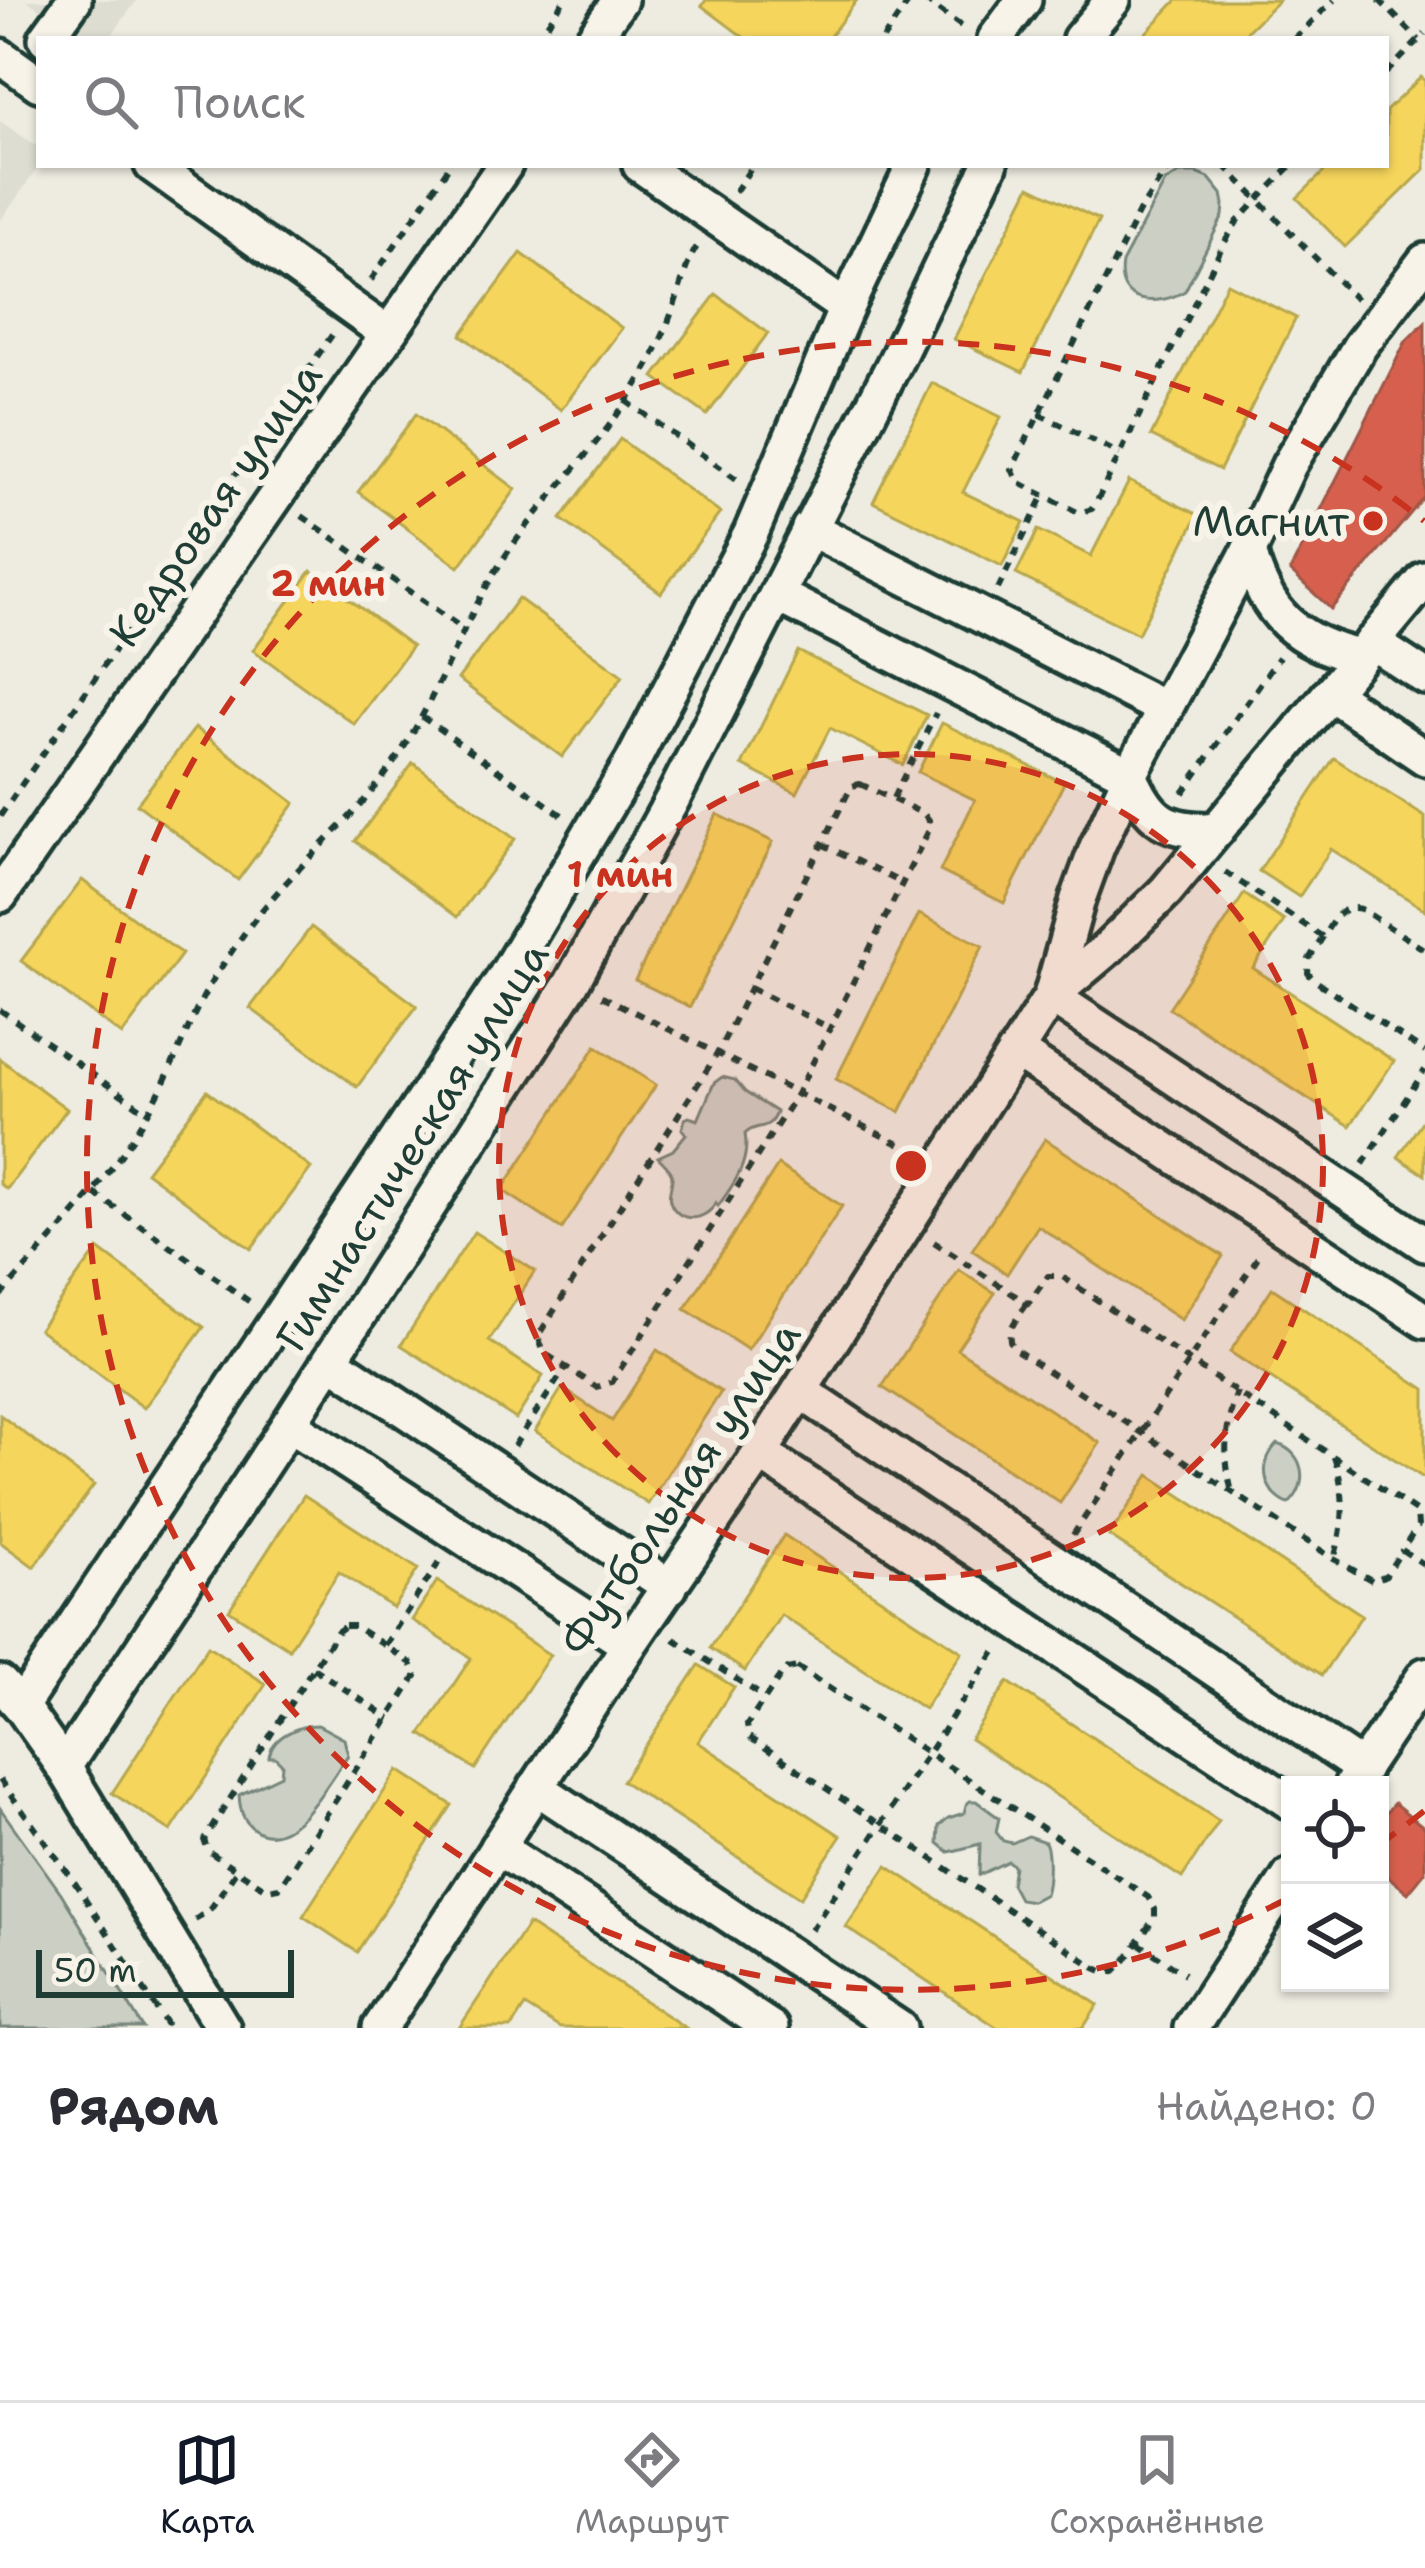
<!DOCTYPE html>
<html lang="ru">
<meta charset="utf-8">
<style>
body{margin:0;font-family:"Shantell Sans",sans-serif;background:#f2f2f3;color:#2b2b33}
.controls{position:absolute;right:36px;bottom:36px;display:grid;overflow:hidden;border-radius:0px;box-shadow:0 3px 9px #0004}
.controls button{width:108px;height:108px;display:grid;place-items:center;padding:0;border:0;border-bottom:3px solid #e1e1e2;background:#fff;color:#2b2b33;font:60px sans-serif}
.scale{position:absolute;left:36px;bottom:30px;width:258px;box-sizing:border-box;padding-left:12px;border:6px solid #1f3d34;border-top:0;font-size:33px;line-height:42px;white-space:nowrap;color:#1f3d34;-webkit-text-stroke:9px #f7f3e8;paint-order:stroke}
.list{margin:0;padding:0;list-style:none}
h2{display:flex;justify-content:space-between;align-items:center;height:156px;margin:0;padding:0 48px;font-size:51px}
h2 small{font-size:39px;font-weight:400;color:#7c7c81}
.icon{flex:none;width:66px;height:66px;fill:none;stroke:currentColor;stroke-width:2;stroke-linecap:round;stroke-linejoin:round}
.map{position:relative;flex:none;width:1425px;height:2028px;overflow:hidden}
.search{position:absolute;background:#fff;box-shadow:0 3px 9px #0004;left:36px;right:36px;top:36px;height:132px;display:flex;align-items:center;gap:30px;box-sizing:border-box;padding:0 42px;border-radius:0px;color:#7c7c81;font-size:45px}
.sheet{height:372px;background:#fff}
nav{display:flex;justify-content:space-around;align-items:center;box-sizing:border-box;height:168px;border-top:3px solid #e1e1e2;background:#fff;font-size:33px;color:#7c7c81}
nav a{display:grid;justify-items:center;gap:6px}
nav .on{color:#111827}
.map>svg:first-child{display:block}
.built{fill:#ddddd2}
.green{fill:#cccfc4;stroke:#76867c;stroke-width:3}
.homes{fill:#f6d55c;stroke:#b6a750;stroke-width:3}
.shops{fill:#d6604d;stroke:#9f5646;stroke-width:3}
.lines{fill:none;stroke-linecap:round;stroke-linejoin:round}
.minor-casing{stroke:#1f3d34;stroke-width:42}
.path{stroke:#1f3d34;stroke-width:6;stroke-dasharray:9 9;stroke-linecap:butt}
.minor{stroke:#f7f3e8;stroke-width:33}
.ring{fill:none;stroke:#c8321e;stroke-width:6;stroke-dasharray:21 15}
.poi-dot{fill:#c8321e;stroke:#f7f3e8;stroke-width:4.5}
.labels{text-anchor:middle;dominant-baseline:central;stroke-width:12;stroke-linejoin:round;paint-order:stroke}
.street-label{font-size:42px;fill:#1f3d34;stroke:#f7f3e8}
.poi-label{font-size:42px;fill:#1f3d34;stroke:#f7f3e8;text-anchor:end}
.centre{fill:#c8321e;stroke:#f7f3e8;stroke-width:6}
.ring-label{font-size:36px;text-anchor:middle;font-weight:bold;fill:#c8321e;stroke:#f7f3e8;stroke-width:12;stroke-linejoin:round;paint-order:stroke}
</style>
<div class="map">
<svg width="1425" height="2028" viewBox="0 0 1425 2028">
<rect width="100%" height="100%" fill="#eeece1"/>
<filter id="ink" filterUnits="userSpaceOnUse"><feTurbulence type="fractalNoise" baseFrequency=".00833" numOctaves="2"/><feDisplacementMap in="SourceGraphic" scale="24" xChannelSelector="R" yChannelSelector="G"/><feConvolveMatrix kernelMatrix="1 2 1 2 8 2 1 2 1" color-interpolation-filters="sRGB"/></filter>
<g filter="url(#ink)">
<g class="built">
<polygon points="27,0 137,0 109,39 81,39"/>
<polygon points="0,121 39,148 40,165 0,221"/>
</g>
<g class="green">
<path d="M1180 173H1197L1209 178 1222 194 1224 204 1223 216 1185 291C1157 307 1115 306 1122 263L1165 182Z"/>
<path d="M722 1077 735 1080 745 1092 776 1112C769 1133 756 1122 745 1134 750 1162 735 1183 718 1206L716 1203C706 1221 678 1225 670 1201 667 1190 675 1182 671 1172 669 1168 661 1160 658 1157L673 1150 686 1134 682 1129 685 1119 689 1117 698 1120 714 1083Z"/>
<path d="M1277 1444C1305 1452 1310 1486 1288 1504 1263 1492 1258 1464 1277 1444Z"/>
<path d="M318 1725 344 1739 348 1755C329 1780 291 1855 254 1829 242 1820 240 1809 239 1795L281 1775 282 1764 275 1757H269C272 1736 299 1725 318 1725Z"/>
<path d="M970 1801H976L999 1818 996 1832 1003 1841 1012 1843 1028 1836 1045 1842C1050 1852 1049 1882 1045 1894L1032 1901 1019 1899 1011 1884 1014 1866 1008 1861 979 1875 980 1844 949 1852 938 1843 939 1826 948 1818 964 1813 966 1805Z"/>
<polygon points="0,1808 61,1893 143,2028 0,2028"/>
</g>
<g class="homes">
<polygon points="706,0 857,0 828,39 746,39 702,6"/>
<polygon points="1177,0 1279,0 1239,39 1140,39"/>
<polygon points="1421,77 1425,81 1425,169 1345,247 1297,198 1331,165 1386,165 1386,111"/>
<polygon points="1030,186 1099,220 1023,372 954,339"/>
<polygon points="521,253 622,328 561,410 461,335"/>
<polygon points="1227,283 1296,318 1220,470 1151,436"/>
<polygon points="716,294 768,333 707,415 654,377"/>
<polygon points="932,383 1001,417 963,492 1024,522 1002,566 873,502"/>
<polygon points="416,414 516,489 459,567 358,492"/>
<polygon points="620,439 720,513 661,593 561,519"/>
<polygon points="1129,481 1198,515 1138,634 1016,574 1038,530 1091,556"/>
<polygon points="311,571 412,646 354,724 253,650"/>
<polygon points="518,598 623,676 562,757 458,679"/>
<polygon points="798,651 927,715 903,765 830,728 797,793 742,765"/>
<polygon points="942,723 1064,783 1004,903 940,871 975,800 918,772"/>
<polygon points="195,728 295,803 238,880 137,804"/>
<polygon points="1334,758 1425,817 1425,910 1331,849 1299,897 1259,871"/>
<polygon points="413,763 515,839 457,917 355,841"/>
<polygon points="717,814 773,842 690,1007 635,980"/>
<polygon points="82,880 182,954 122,1035 21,961"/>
<polygon points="1244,894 1284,921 1253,968 1394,1061 1350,1126 1169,1008"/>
<polygon points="919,914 983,946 900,1112 836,1079"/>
<polygon points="311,927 417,1006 357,1087 250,1008"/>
<polygon points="596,1046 656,1085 562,1229 502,1190"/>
<polygon points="0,1059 67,1109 7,1189 0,1184"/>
<polygon points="207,1091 311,1168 251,1249 146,1172"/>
<polygon points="1425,1117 1425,1175 1398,1157"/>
<polygon points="1045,1139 1223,1256 1181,1320 1038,1226 1007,1274 972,1250"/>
<polygon points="778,1165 842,1206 748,1350 685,1309"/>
<polygon points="474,1232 535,1271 489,1341 543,1376 516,1419 401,1345"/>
<polygon points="98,1249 204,1327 144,1408 39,1329"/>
<polygon points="959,1270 995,1293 957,1349 1100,1443 1060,1503 882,1387"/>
<polygon points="1272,1288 1425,1389 1425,1479 1230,1352"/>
<polygon points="657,1350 721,1392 648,1504 535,1431 562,1388 612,1421"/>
<polygon points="0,1415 94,1485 34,1567 0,1542"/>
<polygon points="1149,1475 1362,1615 1322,1675 1109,1536"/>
<polygon points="304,1495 418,1569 393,1608 339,1572 289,1649 229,1610"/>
<polygon points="784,1535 962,1652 924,1709 781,1615 745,1671 710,1648"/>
<polygon points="437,1581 550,1655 475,1769 421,1734 471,1658 412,1620"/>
<polygon points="208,1646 266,1684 171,1831 112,1793"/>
<polygon points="699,1665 734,1687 698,1742 841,1836 800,1898 622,1781"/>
<polygon points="1008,1682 1219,1821 1182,1878 970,1739"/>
<polygon points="398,1770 452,1805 357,1952 303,1916"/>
<polygon points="887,1866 1098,2005 1083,2028 998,2028 846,1927"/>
<polygon points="528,1924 599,1971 686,2028 560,2028 525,2006 511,2028 459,2028"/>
</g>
<g class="shops">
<polygon points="1425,322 1425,496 1331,609 1290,571 1406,341"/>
<polygon points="1394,1803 1425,1828 1425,1872 1408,1893 1380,1870 1380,1820"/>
</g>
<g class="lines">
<defs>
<g id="minor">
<polyline points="46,39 74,0"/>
<polyline points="593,39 620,0"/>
<polyline points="995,39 1024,0"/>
<polyline points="1080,39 1113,0"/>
<polyline points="0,56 39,84"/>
<polyline points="152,165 388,334"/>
<polyline points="640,165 846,308"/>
<polyline points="809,528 1165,709"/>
<path d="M1249 551C1265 614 1297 643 1360 657"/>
<path d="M777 595 1130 775C1150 822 1167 831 1217 830"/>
<polyline points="1372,642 1425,677"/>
<polyline points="1330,693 1425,758"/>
<polyline points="0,895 505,165"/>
<polyline points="1051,996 1078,899 1097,847 1130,775 1249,551 1289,465 1360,346 1425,261"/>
<polyline points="1051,996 1425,1244"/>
<polyline points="1016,1051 1425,1321"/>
<polyline points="330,1360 670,1587"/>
<polyline points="800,1391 1363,1769"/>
<polyline points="289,1424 629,1645"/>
<polyline points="760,1453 1290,1802"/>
<polyline points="0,1683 21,1706 64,1767 223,2028"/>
<polyline points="21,1706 503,980 633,761 751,533 846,308 914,165"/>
<polyline points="64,1767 289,1424 571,984 672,800 898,356 990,165"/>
<polyline points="1352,1784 1425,1675"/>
<polyline points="536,1787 899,2028"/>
<polyline points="497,1847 771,2028"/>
<polyline points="380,2028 629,1645 760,1453 1051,996 1108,948 1166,891 1425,579"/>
<polyline points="1191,2028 1290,1876"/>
</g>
</defs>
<use href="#minor" class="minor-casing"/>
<g class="path">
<polyline points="924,0 967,30"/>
<polyline points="1379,0 1419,40"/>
<polyline points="537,39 564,0"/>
<polyline points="883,39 910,0"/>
<polyline points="1294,39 1334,0"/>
<polyline points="1386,73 1425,34"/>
<polyline points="1170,165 1139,212 1012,469 1018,482 1079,513 1092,509 1097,501 1223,245 1237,222 1292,165"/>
<polyline points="1224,165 1356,299"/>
<polyline points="735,192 753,165"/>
<polyline points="371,280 450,165"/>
<polyline points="626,401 738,480"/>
<polyline points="1039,414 1120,454"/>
<polyline points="302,516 466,631"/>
<polyline points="998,589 1044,495"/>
<polyline points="422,717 562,815"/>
<polygon points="860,784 924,814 929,820 929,830 797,1094 612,1382 597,1387 544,1353 538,1336 717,1054 849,791 852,786"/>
<polyline points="1183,793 1279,657"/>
<polyline points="893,798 936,713"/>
<polyline points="0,816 332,335"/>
<polyline points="822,844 902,883"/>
<path d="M1225 872 1323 937C1333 921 1340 904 1361 909L1425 950"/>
<polyline points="1323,937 1309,959 1308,973 1314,980 1425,1052"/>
<polyline points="750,988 830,1028"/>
<polyline points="602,996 913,1151"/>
<polyline points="0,1010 148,1113"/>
<polyline points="1363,1164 1425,1070"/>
<polyline points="94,1193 253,1304"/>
<polyline points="934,1242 1028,1304 1048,1276 1061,1276 1417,1512 1418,1526 1402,1550 1425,1565"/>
<path d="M0 1296C55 1235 113 1177 153 1104 178 1059 192 1008 222 966 234 948 246 930 259 914 297 866 345 827 382 779 433 713 456 633 500 564 541 500 599 449 638 383 652 360 664 335 673 309 682 285 685 263 700 242"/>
<path d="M1027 1304C1018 1318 1003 1332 1013 1348L1334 1559 1373 1581 1386 1575 1402 1550"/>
<polyline points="514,1446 566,1367"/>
<path d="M1334 1457C1346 1493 1345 1522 1334 1559"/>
<path d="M1231 1488C1223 1454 1225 1426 1237 1392"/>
<polyline points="1073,1535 1262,1251"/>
<polygon points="345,1626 355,1626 411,1663 416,1676 279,1888 268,1890 208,1851 204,1840 313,1668 337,1632"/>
<polyline points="674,1639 764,1697"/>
<polyline points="385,1645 442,1558"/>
<polygon points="797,1667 1148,1897 1155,1909 1155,1917 1126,1960 1115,1971 1105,1972 1096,1968 749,1737 747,1725 781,1675 788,1669"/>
<polyline points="313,1668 390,1719"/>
<polyline points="0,1780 73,1880 169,2028"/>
<polyline points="195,1920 211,1908 236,1871"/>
<polyline points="811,1930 999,1646"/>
<polyline points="1138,1943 1185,1974"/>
</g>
<use href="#minor" class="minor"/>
</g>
</g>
<circle cx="911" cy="1166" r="412" fill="#c8321e" fill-opacity=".12"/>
<g class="ring">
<circle cx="911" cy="1166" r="412"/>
<path d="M1424 1811A824 824 0 0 1 1384 1841M1285 1900A824 824 0 1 1 1424 521"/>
</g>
<circle class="poi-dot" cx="1373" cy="521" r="12"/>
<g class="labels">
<g class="street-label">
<text transform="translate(215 504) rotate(-55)">Кедровая улица</text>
<text transform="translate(412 1146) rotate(-58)">Гимнастическая улица</text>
<text transform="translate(680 1488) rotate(-56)">Футбольная улица</text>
</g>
<g class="poi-label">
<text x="1349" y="521">Магнит</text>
</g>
</g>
<circle cx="911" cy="1166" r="18" class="centre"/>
<g class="ring-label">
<text x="328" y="596">2 мин</text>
<text x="620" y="887">1 мин</text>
</g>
</svg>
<div class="controls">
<button><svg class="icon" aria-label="locate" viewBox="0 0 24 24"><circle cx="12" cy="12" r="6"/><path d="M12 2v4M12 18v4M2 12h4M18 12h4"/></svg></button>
<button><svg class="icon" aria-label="layers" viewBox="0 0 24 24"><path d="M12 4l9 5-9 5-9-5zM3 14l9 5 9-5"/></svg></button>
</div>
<div class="scale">50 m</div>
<div class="search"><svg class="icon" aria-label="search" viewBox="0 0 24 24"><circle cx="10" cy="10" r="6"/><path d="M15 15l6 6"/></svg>Поиск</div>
</div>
<section class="sheet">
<h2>Рядом<small>Найдено: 0</small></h2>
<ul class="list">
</ul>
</section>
<nav>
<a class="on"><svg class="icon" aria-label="map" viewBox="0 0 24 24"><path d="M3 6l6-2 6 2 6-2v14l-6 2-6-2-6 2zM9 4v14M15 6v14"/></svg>Карта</a>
<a><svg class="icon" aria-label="directions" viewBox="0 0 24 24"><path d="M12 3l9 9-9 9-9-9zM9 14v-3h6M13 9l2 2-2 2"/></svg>Маршрут</a>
<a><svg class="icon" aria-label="saved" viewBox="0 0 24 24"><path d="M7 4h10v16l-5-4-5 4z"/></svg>Сохранённые</a>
</nav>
